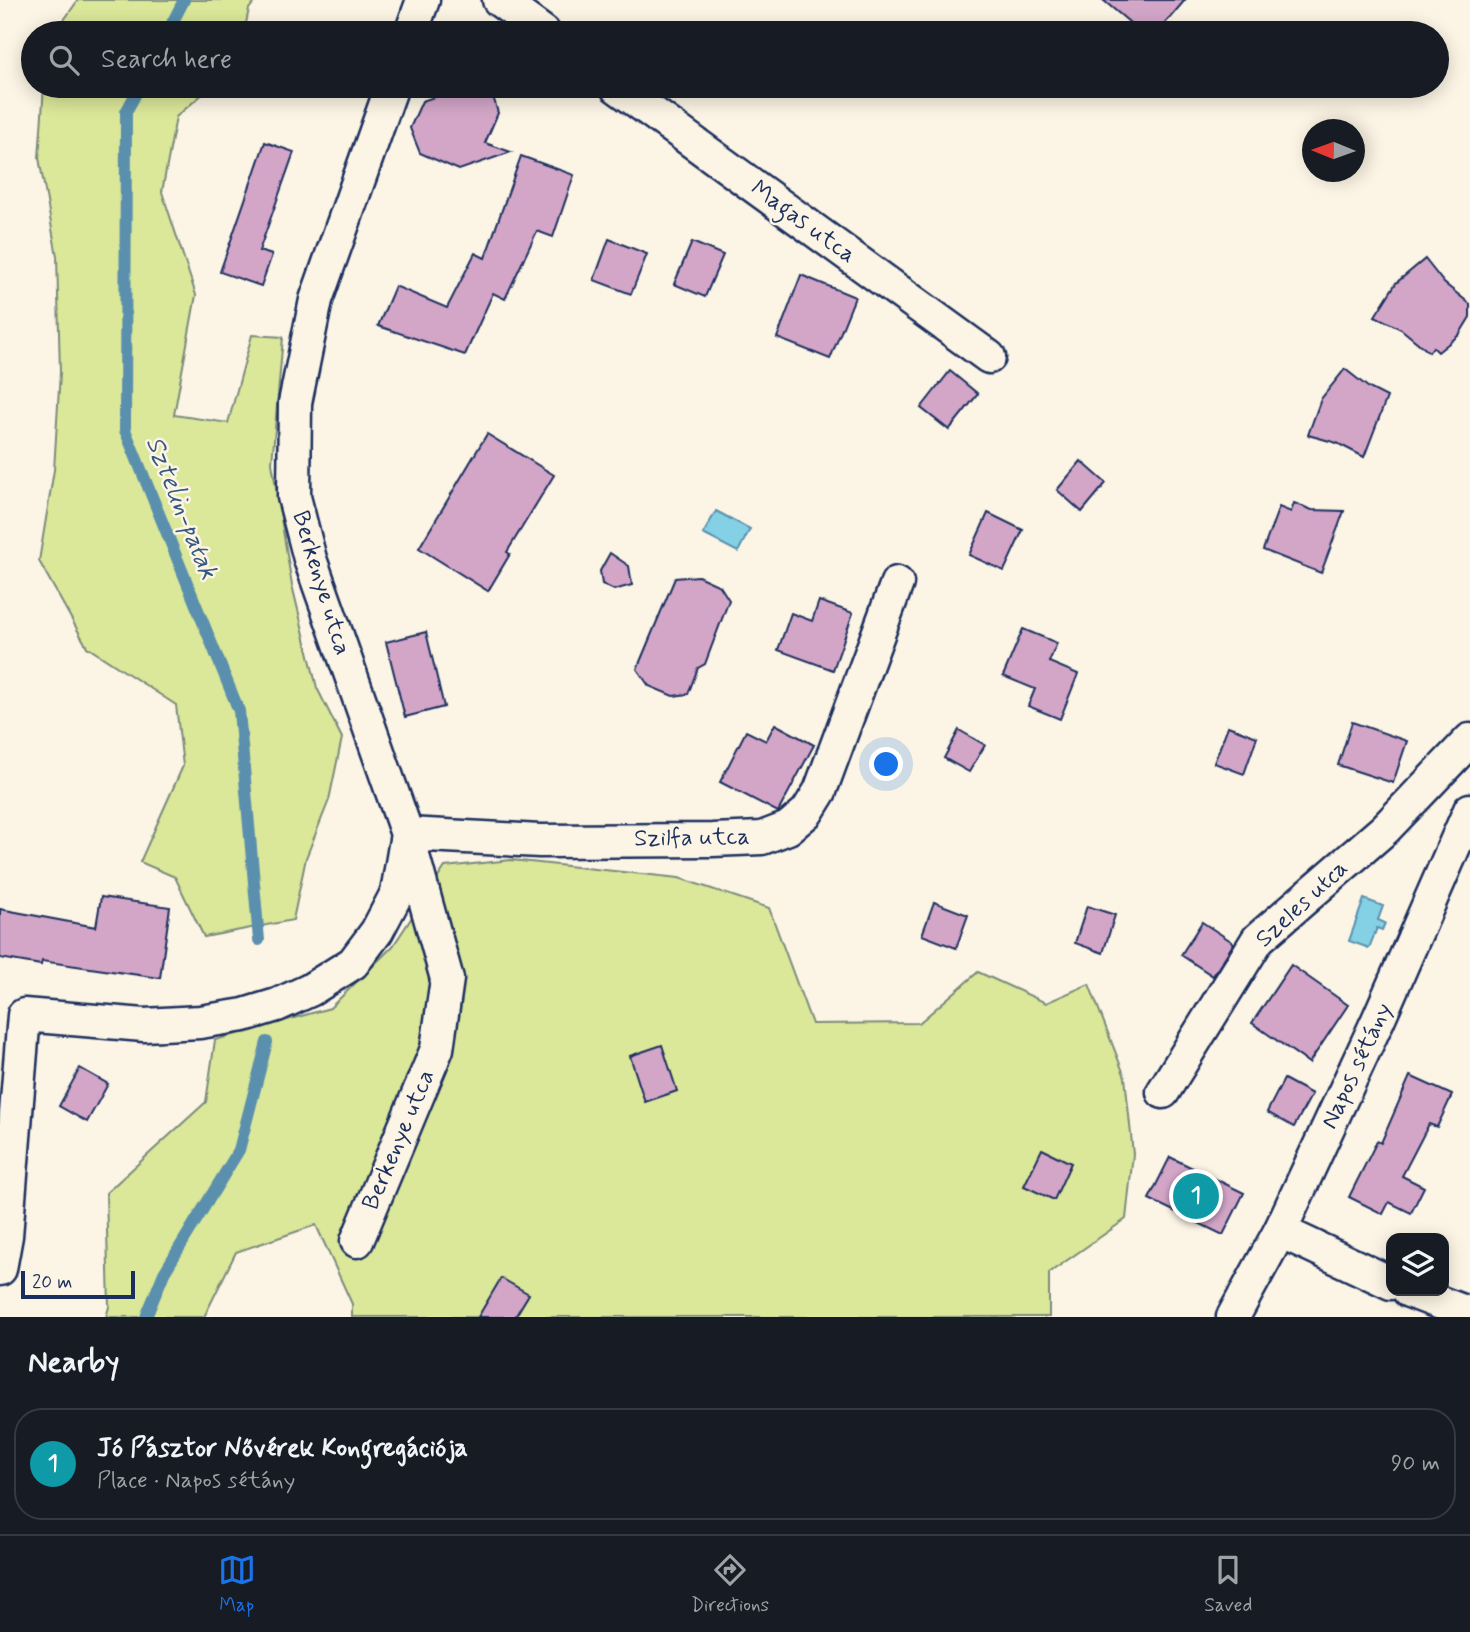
<!DOCTYPE html>
<meta charset="utf-8">
<style>
body{margin:0;font-family:Mynerve,sans-serif;background:#20242c;color:#f1f3f6}
.controls{position:absolute;right:21px;bottom:21px;display:grid;overflow:hidden;border-radius:14px;box-shadow:0 4px 18px #0003}
.controls button{width:63px;height:63px;display:grid;place-items:center;padding:0;border:0;border-bottom:2px solid #363941;background:#171b24;color:#f1f3f6;font:35px sans-serif}
.compass{position:absolute;left:1302px;top:119px;width:63px;height:63px;border-radius:50%;background:#171b24;box-shadow:0 4px 18px #0003;rotate:271deg}
.scale{position:absolute;left:21px;bottom:18px;width:114px;box-sizing:border-box;padding-left:7px;border:4px solid #1b2f5e;border-top:0;font-size:19px;line-height:24px;white-space:nowrap;color:#1b2f5e;-webkit-text-stroke:5px #fcf5e5;paint-order:stroke}
.you{position:absolute;left:887px;top:765px;width:24px;height:24px;margin:-18px;border:5px solid #fff;border-radius:50%;background:#1a73e8;box-shadow:0 0 0 10px #1a73e833}
.badge{display:grid;place-items:center;width:46px;height:46px;border-radius:50%;background:#1a73e8;color:#fff;font-size:23px;font-weight:700}
.pin{position:absolute;translate:-50% -50%;border:4px solid #fff;box-shadow:0 2px 7px #0006}
.list{margin:0;padding:0;list-style:none}
h2{display:flex;justify-content:space-between;align-items:center;height:91px;margin:0;padding:0 28px;font-size:30px}
h2 small{font-size:23px;font-weight:400;color:#9ea1a6}
.list li{display:grid;grid-template-columns:46px 1fr auto;gap:21px;align-items:center;box-sizing:border-box;height:112px;margin:0 14px 14px;padding:0 14px;border:2px solid #363941;border-radius:28px}
.list b{display:block;font-size:26px;white-space:nowrap}
.list p{margin:0;font-size:23px;white-space:nowrap;color:#9ea1a6}
.list em{font-size:23px;font-style:normal;color:#9ea1a6}
.icon{flex:none;width:38px;height:38px;fill:none;stroke:currentColor;stroke-width:2;stroke-linecap:round;stroke-linejoin:round}
.map{position:relative;flex:none;width:1470px;height:1317px;overflow:hidden}
.search{position:absolute;background:#171b24;box-shadow:0 4px 18px #0003;left:21px;right:21px;top:21px;height:77px;display:flex;align-items:center;gap:18px;box-sizing:border-box;padding:0 24px;border-radius:38px;color:#9ea1a6;font-size:26px}
.sheet{height:217px;background:#171b24}
nav{display:flex;justify-content:space-around;align-items:center;box-sizing:border-box;height:98px;border-top:2px solid #363941;background:#171b24;font-size:19px;color:#9ea1a6}
nav a{display:grid;justify-items:center;gap:4px}
nav .on{color:#1a73e8}
.map>svg:first-child{display:block}
.green{fill:#dbe799;stroke:#7b8b7c;stroke-width:2}
.water{fill:#84d0e4;stroke:#5a90ae;stroke-width:2}
.lines{fill:none;stroke-linecap:round;stroke-linejoin:round}
.stream{stroke:#5a90ae;stroke-width:12}
.building{fill:#d3a6c8;stroke:#1b2f5e;stroke-width:2}
.street-casing{stroke:#1b2f5e;stroke-width:37}
.street{stroke:#fcf5e5;stroke-width:32}
.labels{text-anchor:middle;dominant-baseline:central;stroke-width:5;stroke-linejoin:round;paint-order:stroke}
.street-label{font-size:24px;fill:#1b2f5e;stroke:#fcf5e5}
.water-label{font-size:26px;font-style:italic;fill:#355780;stroke:#fcf5e5}
</style>
<div class="map">
<svg width="1470" height="1317" viewBox="0 0 1470 1317">
<rect width="100%" height="100%" fill="#fcf5e5"/>
<filter id="ink" filterUnits="userSpaceOnUse"><feTurbulence type="fractalNoise" baseFrequency=".0143" numOctaves="2"/><feDisplacementMap in="SourceGraphic" scale="14" xChannelSelector="R" yChannelSelector="G"/><feConvolveMatrix kernelMatrix="1 2 1 2 8 2 1 2 1" color-interpolation-filters="sRGB"/></filter>
<g filter="url(#ink)">
<g class="green">
<polygon points="78,0 256,0 249,9 244,33 55,33"/>
<polygon points="44,86 212,86 176,117 162,192 196,295 174,415 228,423 252,335 283,337 272,463 292,585 317,688 342,738 329,800 306,858 293,920 204,937 175,877 140,862 183,766 176,705 87,647 39,561 54,470 60,372 57,256 39,158"/>
<polygon points="511,860 679,878 769,908 812,1024 919,1023 978,972 1046,1003 1089,984 1125,1077 1133,1154 1126,1219 1049,1273 1049,1317 352,1317 352,1304 316,1225 236,1252 204,1317 106,1317 109,1307 106,1193 206,1102 215,1040 330,1008 393,946 445,867"/>
</g>
<g class="water">
<polygon points="716,511 750,529 738,552 703,534"/>
<polygon points="1364,899 1383,906 1378,920 1385,923 1382,930 1377,928 1369,948 1349,941"/>
</g>
<g class="lines">
<g class="stream">
<polyline points="167,33 184,0"/>
<polyline points="140,86 126,112 125,430 239,711 259,940"/>
<polyline points="146,1317 164,1273 239,1150 267,1042"/>
</g>
</g>
<g class="building">
<polygon points="1103,0 1185,0 1157,33 1142,33"/>
<polygon points="467,86 490,86 498,113 485,143 511,152 459,170 420,153 410,128 422,101"/>
<polygon points="265,142 294,152 259,251 272,255 261,286 220,272"/>
<polygon points="521,156 574,175 553,237 537,231 505,299 493,293 465,355 378,326 395,286 447,308 475,253 485,258"/>
<polygon points="609,239 647,254 631,294 594,280"/>
<polygon points="692,242 723,255 705,297 674,284"/>
<polygon points="1425,259 1444,283 1470,304 1470,317 1459,335 1438,352 1433,347 1429,352 1401,329 1375,316 1396,283"/>
<polygon points="801,275 855,297 830,359 777,338"/>
<polygon points="1345,369 1369,388 1387,397 1364,457 1337,443 1308,435 1321,399"/>
<polygon points="950,371 978,394 949,430 921,408"/>
<polygon points="487,434 554,475 507,552 510,554 488,591 419,548"/>
<polygon points="1081,461 1106,483 1082,512 1057,490"/>
<polygon points="1294,503 1312,510 1344,511 1321,573 1263,550 1279,507 1291,512"/>
<polygon points="988,513 1023,530 1004,571 969,555"/>
<polygon points="610,553 629,566 632,585 614,590 602,584 600,571"/>
<polygon points="698,576 720,586 729,600 705,664 698,668 688,694 673,696 649,686 637,669 675,578"/>
<polygon points="819,601 853,613 833,670 778,650 791,613 812,621"/>
<polygon points="1023,629 1057,643 1049,662 1078,674 1060,719 1028,706 1035,689 1003,676"/>
<polygon points="426,632 444,707 405,717 386,642"/>
<polygon points="1352,722 1407,741 1393,783 1338,765"/>
<polygon points="775,724 814,745 778,812 720,782 746,731 766,741"/>
<polygon points="1228,726 1257,737 1244,774 1214,763"/>
<polygon points="959,730 985,745 969,772 944,758"/>
<polygon points="101,897 170,907 160,978 42,961 41,965 0,958 0,909 96,927"/>
<polygon points="934,902 968,915 956,948 922,935"/>
<polygon points="1087,906 1115,915 1103,953 1075,943"/>
<polygon points="1202,922 1234,943 1213,976 1181,955"/>
<polygon points="1291,965 1348,1005 1309,1063 1252,1023"/>
<polygon points="662,1045 677,1091 645,1102 630,1056"/>
<polygon points="80,1068 108,1084 87,1122 59,1106"/>
<polygon points="1410,1076 1452,1095 1437,1127 1429,1124 1402,1176 1424,1187 1411,1213 1389,1202 1383,1214 1349,1197 1377,1141 1381,1143"/>
<polygon points="1284,1079 1312,1094 1294,1127 1267,1112"/>
<polygon points="1042,1149 1071,1163 1054,1200 1024,1186"/>
<polygon points="1170,1157 1244,1193 1223,1235 1149,1199"/>
<polygon points="501,1278 529,1294 515,1317 478,1317"/>
</g>
<g class="lines">
<defs>
<g id="street">
<polyline points="499,0 544,33"/>
<polyline points="411,33 423,0"/>
<polyline points="616,86 989,357"/>
<polyline points="1163,1092 1258,939 1385,829 1470,740"/>
<polyline points="1280,1231 1391,1283"/>
<polyline points="357,1241 437,1049 447,979 407,834 540,841 712,840 762,838 788,828 807,812 820,791 897,583"/>
<polyline points="0,1269 6,1236 24,1015 144,1025 200,1022 244,1015 277,1005 310,990 353,963 377,931 397,893 407,834 310,559 294,497 295,403 316,300 392,86"/>
<polyline points="1409,1291 1470,1314"/>
<polyline points="1233,1317 1280,1231 1378,1020 1470,810"/>
</g>
</defs>
<use href="#street" class="street-casing"/>
<use href="#street" class="street"/>
</g>
</g>
<g class="labels">
<g class="street-label">
<text transform="translate(803 222) rotate(36)">Magas utca</text>
<text transform="translate(321 583) rotate(73)">Berkenye utca</text>
<text transform="translate(692 838) rotate(-1)">Szilfa utca</text>
<text transform="translate(1302 904) rotate(-43)">Szeles utca</text>
<text transform="translate(1357 1066) rotate(-65)">Napos sétány</text>
<text transform="translate(399 1140) rotate(-67)">Berkenye utca</text>
</g>
<g class="water-label">
<text transform="translate(181 508) rotate(68)">Sztelin-patak</text>
</g>
</g>
</svg>
<div class="controls">
<button><svg class="icon" aria-label="layers" viewBox="0 0 24 24"><path d="M12 4l9 5-9 5-9-5zM3 14l9 5 9-5"/></svg></button>
</div>
<svg class="compass" viewBox="-18 -18 36 36"><path d="M0-13l5 13h-10z" fill="#e53935"/><path d="M0 13l5-13h-10z" fill="#9ea1a6"/></svg>
<div class="scale">20 m</div>
<div class="you"></div>
<div class="pin badge" style="left:1196px;top:1196px;background:#0f9aa8">1</div>
<div class="search"><svg class="icon" aria-label="search" viewBox="0 0 24 24"><circle cx="10" cy="10" r="6"/><path d="M15 15l6 6"/></svg>Search here</div>
</div>
<section class="sheet">
<h2>Nearby<small></small></h2>
<ul class="list">
<li><span class="badge" style="background:#0f9aa8">1</span><div><b>Jó Pásztor Nővérek Kongregációja</b><p>Place · Napos sétány</p></div><em>90 m</em></li>
</ul>
</section>
<nav>
<a class="on"><svg class="icon" aria-label="map" viewBox="0 0 24 24"><path d="M3 6l6-2 6 2 6-2v14l-6 2-6-2-6 2zM9 4v14M15 6v14"/></svg>Map</a>
<a><svg class="icon" aria-label="directions" viewBox="0 0 24 24"><path d="M12 3l9 9-9 9-9-9zM9 14v-3h6M13 9l2 2-2 2"/></svg>Directions</a>
<a><svg class="icon" aria-label="saved" viewBox="0 0 24 24"><path d="M7 4h10v16l-5-4-5 4z"/></svg>Saved</a>
</nav>
